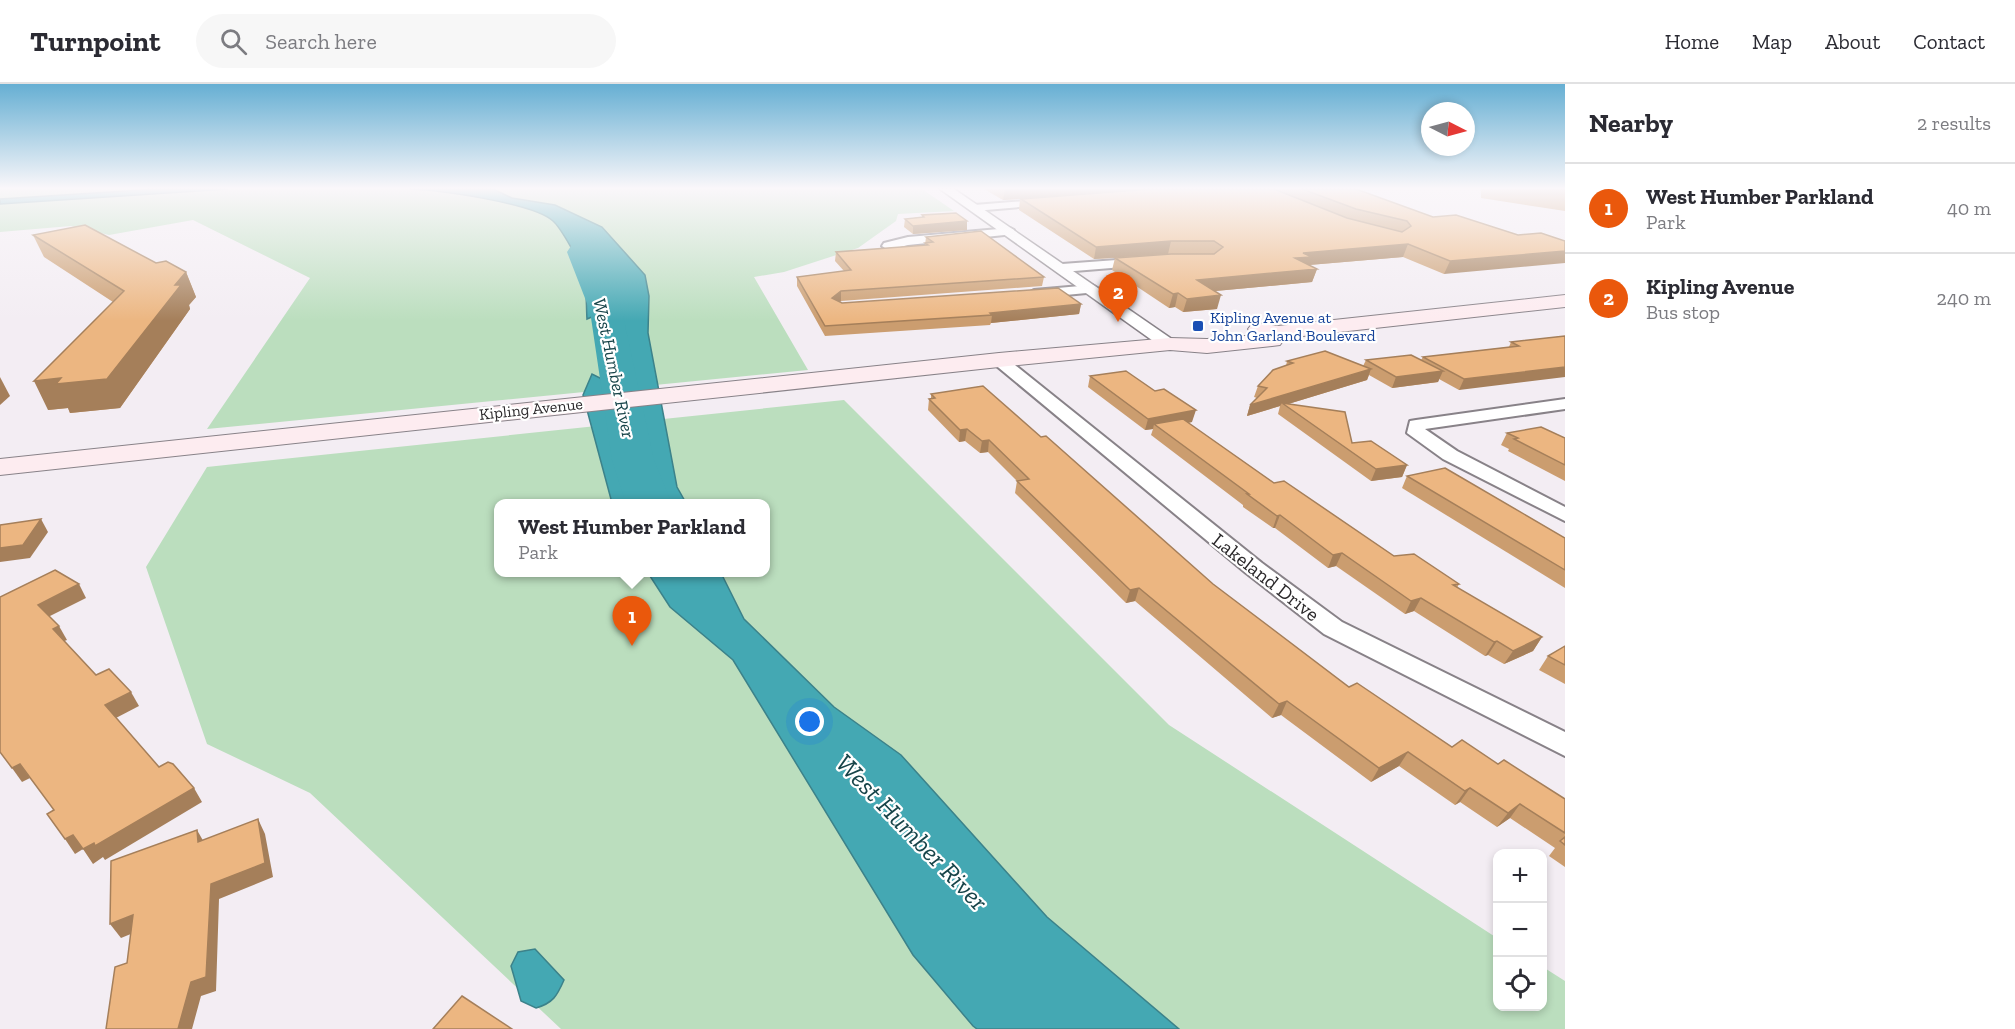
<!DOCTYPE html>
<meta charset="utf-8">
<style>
body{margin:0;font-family:"Zilla Slab",serif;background:#f7f7f7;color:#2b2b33}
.controls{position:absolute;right:18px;bottom:18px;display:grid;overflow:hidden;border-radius:12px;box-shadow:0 3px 9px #0003}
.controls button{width:54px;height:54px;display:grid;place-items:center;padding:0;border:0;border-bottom:2px solid #e1e1e2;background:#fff;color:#2b2b33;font:30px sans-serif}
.compass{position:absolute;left:1421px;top:18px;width:54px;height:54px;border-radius:50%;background:#fff;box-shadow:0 3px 9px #0003;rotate:96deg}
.you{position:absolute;left:810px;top:638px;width:21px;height:21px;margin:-15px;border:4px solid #fff;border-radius:50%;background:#1a73e8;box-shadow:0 0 0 9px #1a73e833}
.badge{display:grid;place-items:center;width:39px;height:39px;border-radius:50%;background:#ea580c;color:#fff;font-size:20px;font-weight:700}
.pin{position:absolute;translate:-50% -50px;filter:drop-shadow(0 2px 3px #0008)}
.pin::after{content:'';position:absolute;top:32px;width:21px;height:18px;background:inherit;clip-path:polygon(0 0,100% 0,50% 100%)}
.popup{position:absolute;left:494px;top:415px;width:276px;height:78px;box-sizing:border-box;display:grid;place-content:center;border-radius:12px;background:#fff;filter:drop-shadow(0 2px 4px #0005);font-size:20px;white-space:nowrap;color:#7c7c81}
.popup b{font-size:22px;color:#2b2b33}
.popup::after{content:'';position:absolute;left:50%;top:100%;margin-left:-12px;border:12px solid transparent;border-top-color:#fff}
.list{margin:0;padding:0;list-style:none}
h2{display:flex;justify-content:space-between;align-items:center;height:78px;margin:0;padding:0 24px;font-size:26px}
h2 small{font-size:20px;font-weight:400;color:#7c7c81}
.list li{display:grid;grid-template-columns:39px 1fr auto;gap:18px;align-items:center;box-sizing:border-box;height:90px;padding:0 24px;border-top:2px solid #e1e1e2}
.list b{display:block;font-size:22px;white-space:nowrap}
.list p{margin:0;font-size:20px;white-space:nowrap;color:#7c7c81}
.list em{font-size:20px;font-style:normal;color:#7c7c81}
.icon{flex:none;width:33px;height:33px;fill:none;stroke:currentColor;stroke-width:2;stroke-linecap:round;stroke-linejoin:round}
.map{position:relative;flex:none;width:1565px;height:945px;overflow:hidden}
header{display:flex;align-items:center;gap:36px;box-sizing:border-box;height:84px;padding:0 30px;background:#fff;border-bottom:2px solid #e1e1e2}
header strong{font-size:28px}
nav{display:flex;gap:33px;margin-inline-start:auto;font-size:21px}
.search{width:420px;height:54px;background:#f7f7f7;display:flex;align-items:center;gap:15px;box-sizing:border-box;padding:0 21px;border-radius:33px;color:#7c7c81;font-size:22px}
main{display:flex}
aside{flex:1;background:#fff}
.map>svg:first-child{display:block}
.green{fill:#bbdebe;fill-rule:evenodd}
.water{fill:#44a8b3;stroke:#3c828a;stroke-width:1.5}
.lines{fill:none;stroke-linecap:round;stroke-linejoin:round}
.river{fill:#44a8b3;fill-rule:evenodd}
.minor-casing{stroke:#888288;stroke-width:4}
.tertiary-casing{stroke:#888288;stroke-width:3}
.secondary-casing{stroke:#888288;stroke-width:2}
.minor{fill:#fff;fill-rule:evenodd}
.tertiary{fill:#fff;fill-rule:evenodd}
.secondary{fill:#fdecf0;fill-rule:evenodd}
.wall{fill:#cb9d6f}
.shaded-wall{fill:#a57f5a}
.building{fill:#ecb681;stroke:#a57f5a;stroke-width:1.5}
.transit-dot{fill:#1a4fb4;stroke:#fff;stroke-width:2}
.labels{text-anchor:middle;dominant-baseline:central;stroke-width:4.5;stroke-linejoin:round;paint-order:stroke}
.far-transit-label{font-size:16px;fill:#164399;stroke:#fff;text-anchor:start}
.far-street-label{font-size:16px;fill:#2a282a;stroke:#fff}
.far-water-label{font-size:18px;font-style:italic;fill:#174449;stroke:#fff}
.street-label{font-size:20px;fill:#2a282a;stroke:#fff}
.near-water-label{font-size:26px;font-style:italic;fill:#174449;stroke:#fff}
</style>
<header>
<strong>Turnpoint</strong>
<div class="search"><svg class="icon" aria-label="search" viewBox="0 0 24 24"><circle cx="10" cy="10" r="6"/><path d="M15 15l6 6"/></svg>Search here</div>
<nav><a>Home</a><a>Map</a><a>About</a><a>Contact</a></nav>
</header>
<main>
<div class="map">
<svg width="1565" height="945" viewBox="0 0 1565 945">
<rect width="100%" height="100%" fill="#f3edf3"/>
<g class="green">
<polygon points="0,105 922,105 954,127 898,130 896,137 858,164 784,188 754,193 808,286 207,345 310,194 193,136 109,151 71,142 0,148"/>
<path d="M844 316 1169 641 1497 854 1498 922H1542L1543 883 1565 897V945H561L310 709 207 660 146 483 207 383ZM498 420H765V488H498Z"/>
</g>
<g class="water">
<polygon points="157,105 228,105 0,120 0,115"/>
<path d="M410 105H493L512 114 555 121 602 143 645 191 649 212 648 249 677 403 686 419H612L583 311 592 290 616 302 625 289V246C613 234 603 227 587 235 586 220 587 202 583 188 580 178 561 144 553 137 534 119 438 106 410 105Z"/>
<polygon points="648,489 721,489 744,535 834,623 901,671 1047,833 1179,945 977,945 973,942 913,871 733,576 670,523"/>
<path d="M535 865 564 896C557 912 553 919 536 924L521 917 511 882 518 868Z"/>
</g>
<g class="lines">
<polygon class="river" points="581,160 591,162 595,168 622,227 654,376 672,420 626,420 612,376 590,227 567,168 571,162"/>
<defs>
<g id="minor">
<polygon points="1050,115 1055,118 1054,120 974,127 969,124 974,121"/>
<polygon points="1010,144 1014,146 1014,150 908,161 888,166 882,162 884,159 908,153"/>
<polygon points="1144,174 1150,178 1148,181 1062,188 1056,184 1062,180"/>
<polygon points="1092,201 1099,205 1097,208 1034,214 1027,210 1034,206"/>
<polygon points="999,271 1005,273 1262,479 1342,538 1565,648 1565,672 1324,550 1246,489 993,279 991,276"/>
<polygon points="1565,315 1565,325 1425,345 1457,367 1565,423 1565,437 1443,375 1407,349 1410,337 1416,336"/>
</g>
<polygon id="tertiary" points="940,105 954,105 1179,260 1177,264 1163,264"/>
<polygon id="secondary" points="1565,211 1565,223 1285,254 1280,261 1272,262 1207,269 1170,266 999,283 0,391 0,375 999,269 1170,254 1207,255 1257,251 1251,249 1248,245 1251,241 1258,239 1278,242"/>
</defs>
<use href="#minor" class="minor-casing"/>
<use href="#tertiary" class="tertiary-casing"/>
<use href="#secondary" class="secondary-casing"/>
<use href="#minor" class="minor"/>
<use href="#tertiary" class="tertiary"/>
<use href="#secondary" class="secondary"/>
</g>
<g class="wall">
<polygon points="984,105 1356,105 1433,133 1518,151 1444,190 1403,173 1309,181 1317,185 1312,198 1215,207 1217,225 1183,228 1175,223 1169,224 1112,186 1115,174 1094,175 1019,126 1020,115 1003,116"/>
<polygon points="1481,105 1565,105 1565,127 1481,114"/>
<polygon points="922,131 967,146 913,150 904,143 905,135 922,133"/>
<polygon points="33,151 156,179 186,188 196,213 189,221 190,225 120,324 70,329 68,324 48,326 113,218 44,173"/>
<polygon points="926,153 1044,193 1042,202 841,217 839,218 842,219 1081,220 1079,230 991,239 990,241 825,252 797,202 797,193 844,187 835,177 836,168 925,161"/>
<polygon points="1565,252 1459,306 1439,295 1438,298 1392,304 1369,291 1367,296 1288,320 1352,359 1407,381 1402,393 1371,397 1278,330 1280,322 1247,332 1250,321 1257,314 1254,313 1258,302 1286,282 1287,277 1363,282 1366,276 1421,276 1423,273 1509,263 1511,258"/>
<polygon points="1090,292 1192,338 1188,339 1274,399 1394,472 1459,500 1457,504 1542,553 1533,567 1504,580 1488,571 1485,572 1414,527 1405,530 1336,482 1328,484 1275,444 1273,444 1243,423 1243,421 1151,351 1153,345 1145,346 1088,303"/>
<polygon points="931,310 1213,500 1349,603 1452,663 1498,680 1565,715 1565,783 1549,772 1555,764 1510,734 1497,743 1460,718 1455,721 1399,682 1371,698 1281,631 1272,634 1135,517 1126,519 1015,409 1017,397 988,368 980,369 965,357 959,358 928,326 929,315 931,315"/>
<polygon points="1507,349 1565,354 1565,397 1508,367 1509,365 1501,361"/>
<polygon points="1407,392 1565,454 1565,504 1402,404"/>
<polygon points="1565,562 1565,600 1539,586 1548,572"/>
</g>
<g class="shaded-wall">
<polygon points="1005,105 1155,105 1003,116"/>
<polygon points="967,137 967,146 913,150 913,142"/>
<polygon points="1171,157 1168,170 1094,175 1096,163"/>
<polygon points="1408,160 1403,173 1309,181 1295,174 1303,169"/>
<polygon points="1565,167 1565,179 1444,190 1450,177"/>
<polygon points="1317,185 1312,198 1194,209 1197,196"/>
<polygon points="186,188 196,213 189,221 190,225 120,324 70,329 68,324 48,326 34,297 175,201"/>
<polygon points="841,207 841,217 832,224 832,214"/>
<polygon points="1178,209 1175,223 1169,224 1173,210"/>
<polygon points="1221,211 1217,225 1183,228 1187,215"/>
<polygon points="1081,220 1079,230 991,239 992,231 990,229"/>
<polygon points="1565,283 1565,293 1459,306 1464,295"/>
<polygon points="1371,285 1367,296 1285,321 1282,319 1280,322 1247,332 1250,321"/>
<polygon points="1443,287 1438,298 1392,304 1396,293"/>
<polygon points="0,293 10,312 0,321"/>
<polygon points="1196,326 1192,338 1159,344 1154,340 1153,345 1145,346 1148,335"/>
<polygon points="967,345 965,357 959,358 960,346"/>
<polygon points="989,356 988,368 980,369 982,357"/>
<polygon points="1407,381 1402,393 1371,397 1376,385"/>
<polygon points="1280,431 1275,444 1273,444 1277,432"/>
<polygon points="41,435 48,448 30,474 0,478 0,464"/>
<polygon points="1342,469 1336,482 1328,484 1333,471"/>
<polygon points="79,500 86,514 46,534 38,521"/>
<polygon points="1139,504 1135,517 1126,519 1130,506"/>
<polygon points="1421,514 1414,527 1405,530 1411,517"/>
<polygon points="59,542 67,556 62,558 53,545"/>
<polygon points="1542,553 1533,567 1504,580 1513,567"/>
<polygon points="1497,557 1488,571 1485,572 1494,558"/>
<polygon points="131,608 139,622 114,635 105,621"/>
<polygon points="1287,617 1281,631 1272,634 1279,620"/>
<polygon points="1408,668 1399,682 1371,698 1379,684"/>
<polygon points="20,680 30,694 22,698 12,684"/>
<polygon points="194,704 202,718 105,776 103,773 93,780 83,765"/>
<polygon points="1470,704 1460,718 1455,721 1465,707"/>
<polygon points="1520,720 1510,734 1497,743 1508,729"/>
<polygon points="258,735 265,750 273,793 219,815 216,907 201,912 192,945 178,945 211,800"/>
<polygon points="197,746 205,760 198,758"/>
<polygon points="73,751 83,765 75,770 65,755"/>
<polygon points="133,831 143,845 121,854 110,840"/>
</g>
<g class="building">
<polygon points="1151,105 1274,105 1347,134 1402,148 1411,142 1407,137 1356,125 1302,105 1356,105 1433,133 1456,131 1518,151 1541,149 1565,157 1565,167 1450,177 1408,160 1303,169 1312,173 1295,174 1317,185 1197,196 1221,211 1187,215 1178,209 1173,210 1115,174 1171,170 1214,170 1223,163 1214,157 1171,157 1096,163 1021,115"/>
<polygon points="956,129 967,137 913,142 905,135 924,133 922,131"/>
<polygon points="85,141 156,179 166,177 186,188 175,201 181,201 107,295 56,300 61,294 34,297 124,207 33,151"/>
<polygon points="981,147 1044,193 841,207 832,214 842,219 1058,204 1081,220 990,229 992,231 825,242 797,193 851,186 836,168 928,161 925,159 933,158 926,153"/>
<polygon points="1565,252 1565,283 1464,295 1423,273 1519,262 1511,258"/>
<polygon points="1325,267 1371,285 1250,321 1267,304 1258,302 1273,286 1293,279 1287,277"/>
<polygon points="1411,271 1443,287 1396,293 1366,276"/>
<polygon points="1126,287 1155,307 1164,305 1196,326 1148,335 1090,292"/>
<polygon points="983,302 1041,353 1046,352 1213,500 1349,603 1357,599 1452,663 1462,656 1498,680 1504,676 1565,715 1565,749 1520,720 1508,729 1470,704 1465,707 1408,668 1379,684 1287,617 1279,620 1139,504 1130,506 1017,397 1029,395 989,356 982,357 967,345 960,346 929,315 935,314 931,310"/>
<polygon points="1282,319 1345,328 1352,359 1371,357 1407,381 1376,385"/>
<polygon points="1183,335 1274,399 1284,397 1394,472 1414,470 1459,500 1453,501 1542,553 1513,567 1497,557 1494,558 1421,514 1411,517 1342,469 1333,471 1280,431 1277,432 1247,410 1249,410 1154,340"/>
<polygon points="1541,343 1565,354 1565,381 1514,355 1518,354 1507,349"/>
<polygon points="1445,384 1565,454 1565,486 1407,392"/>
<polygon points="41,435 23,461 0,464 0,441"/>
<polygon points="55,486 79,500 38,521 59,542 53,545 96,591 109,585 131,608 105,621 159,683 168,678 173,680 194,704 95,762 94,759 83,765 73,751 65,755 47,730 54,726 20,680 12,684 0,668 0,513"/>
<polygon points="1565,562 1565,581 1548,572"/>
<polygon points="258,735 265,779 211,800 206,893 191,898 178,945 106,945 115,883 127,879 133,831 110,840 111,777 197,746 198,758"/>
<polygon points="1565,753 1565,761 1560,757"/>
<polygon points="462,912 512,945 433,945"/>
</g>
<linearGradient id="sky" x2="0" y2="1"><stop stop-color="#66afd3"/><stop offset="0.44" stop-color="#faf7fa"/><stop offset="1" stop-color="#faf7fa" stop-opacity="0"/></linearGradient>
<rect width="1565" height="237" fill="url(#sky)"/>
<rect class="transit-dot" x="1192" y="236" width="12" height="12" rx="3"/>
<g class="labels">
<g class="far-transit-label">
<text x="1210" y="233">Kipling Avenue at<tspan x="1210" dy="18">John Garland Boulevard</tspan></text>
</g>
<g class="far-street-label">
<text transform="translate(531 325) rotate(-6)">Kipling Avenue</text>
</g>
<g class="far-water-label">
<text transform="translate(614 284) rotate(78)">West Humber River</text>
</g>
<g class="street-label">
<text transform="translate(1266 493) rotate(38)">Lakeland Drive</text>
</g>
<g class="near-water-label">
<text transform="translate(912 748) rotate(46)">West Humber River</text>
</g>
</g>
</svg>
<div class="controls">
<button>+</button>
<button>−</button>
<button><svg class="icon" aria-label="locate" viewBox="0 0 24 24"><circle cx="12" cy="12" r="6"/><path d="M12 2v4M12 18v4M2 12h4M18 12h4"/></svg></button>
</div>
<svg class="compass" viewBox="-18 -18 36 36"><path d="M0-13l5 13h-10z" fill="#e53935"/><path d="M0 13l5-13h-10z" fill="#7c7c81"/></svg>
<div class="you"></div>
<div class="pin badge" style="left:632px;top:562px">1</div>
<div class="popup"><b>West Humber Parkland</b>Park</div>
<div class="pin badge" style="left:1118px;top:238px">2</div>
</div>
<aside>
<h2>Nearby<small>2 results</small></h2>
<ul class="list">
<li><span class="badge">1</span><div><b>West Humber Parkland</b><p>Park</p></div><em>40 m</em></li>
<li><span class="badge">2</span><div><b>Kipling Avenue</b><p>Bus stop</p></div><em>240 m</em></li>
</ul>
</aside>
</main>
